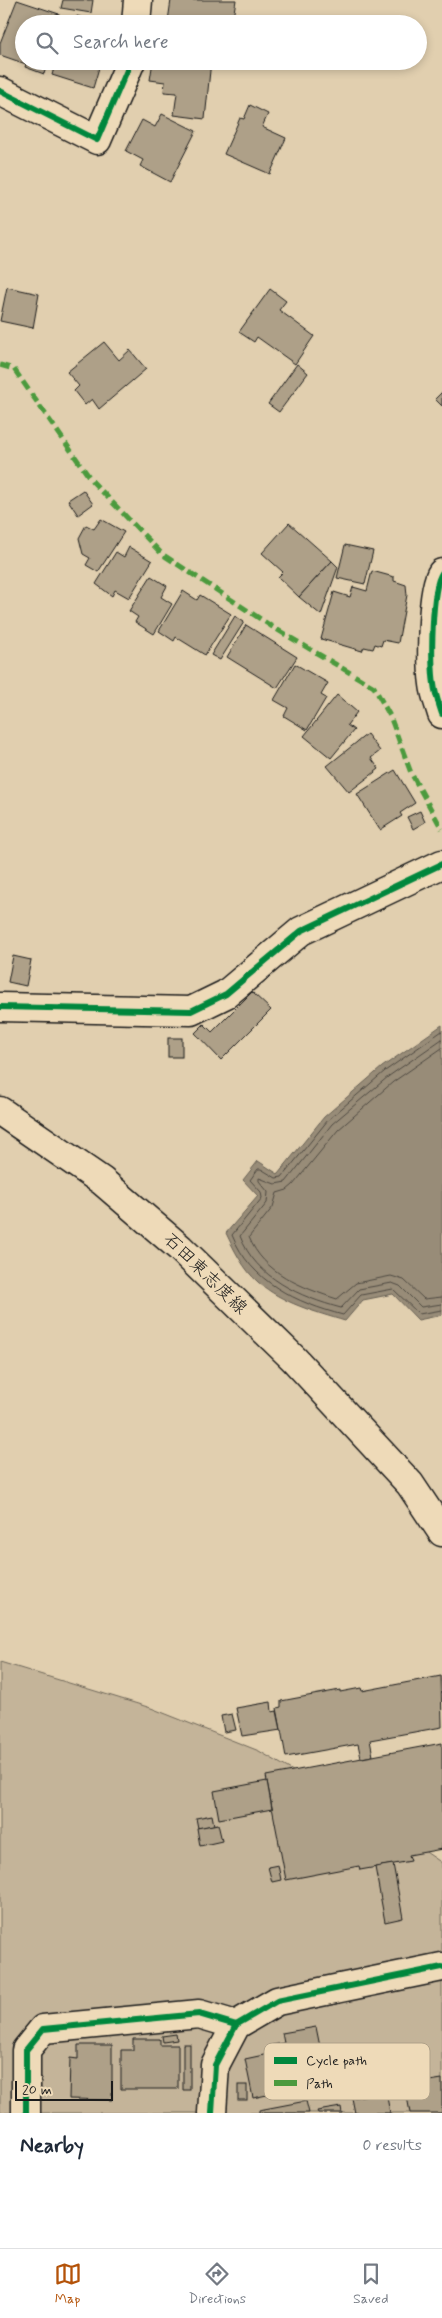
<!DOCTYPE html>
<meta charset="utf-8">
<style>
body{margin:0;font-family:Mynerve,"Klee One",sans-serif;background:#f6f6f7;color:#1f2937}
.scale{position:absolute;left:15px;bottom:12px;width:98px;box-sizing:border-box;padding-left:5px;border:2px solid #1c1c1c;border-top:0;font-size:14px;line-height:18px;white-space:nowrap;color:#1c1c1c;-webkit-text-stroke:4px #eedab8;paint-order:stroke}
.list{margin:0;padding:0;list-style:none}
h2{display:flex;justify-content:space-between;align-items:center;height:65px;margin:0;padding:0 20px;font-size:21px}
h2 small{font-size:16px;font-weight:400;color:#747a83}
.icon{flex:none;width:28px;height:28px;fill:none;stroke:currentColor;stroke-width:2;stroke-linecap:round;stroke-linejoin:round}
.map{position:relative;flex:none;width:442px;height:2113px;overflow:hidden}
.search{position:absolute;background:#fff;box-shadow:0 2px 8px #0003;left:15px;right:15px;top:15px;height:55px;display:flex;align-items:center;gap:12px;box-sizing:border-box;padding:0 18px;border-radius:28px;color:#747a83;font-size:19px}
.sheet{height:135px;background:#fff}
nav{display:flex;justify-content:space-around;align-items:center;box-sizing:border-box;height:70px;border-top:1px solid #e0e1e3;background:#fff;font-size:14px;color:#747a83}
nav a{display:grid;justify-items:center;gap:2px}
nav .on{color:#b45309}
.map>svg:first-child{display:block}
.green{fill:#c4b499;stroke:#70685a}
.water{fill:#988c78;stroke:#665f53}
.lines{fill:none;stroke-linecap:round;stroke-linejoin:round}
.shore{stroke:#4e4941;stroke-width:1}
.building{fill:#aea088;stroke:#1c1c1c}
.street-casing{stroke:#1c1c1c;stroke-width:31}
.secondary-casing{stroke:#1c1c1c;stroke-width:31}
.street{stroke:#eedab8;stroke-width:28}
.secondary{stroke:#eedab8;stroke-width:28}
.quiet{stroke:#4c9a3e;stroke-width:5;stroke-dasharray:10 5;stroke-linecap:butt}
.cycleway-casing{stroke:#eedab8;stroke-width:9}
.cycleway{stroke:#00873e;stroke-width:6}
.labels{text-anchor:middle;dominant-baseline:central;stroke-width:4;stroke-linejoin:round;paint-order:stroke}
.street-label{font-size:18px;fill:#1c1c1c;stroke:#eedab8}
.key{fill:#eedab8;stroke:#afa189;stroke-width:1}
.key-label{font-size:14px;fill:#1c1c1c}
</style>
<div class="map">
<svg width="442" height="2113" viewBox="0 0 442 2113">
<rect width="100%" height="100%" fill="#e1cfaf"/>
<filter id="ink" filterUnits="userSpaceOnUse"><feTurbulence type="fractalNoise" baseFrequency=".02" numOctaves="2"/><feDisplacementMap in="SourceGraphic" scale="10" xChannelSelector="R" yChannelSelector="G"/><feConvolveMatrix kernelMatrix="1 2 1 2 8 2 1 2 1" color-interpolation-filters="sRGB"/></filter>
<g filter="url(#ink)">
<polygon class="green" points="0,1662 151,1708 259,1751 398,1833 442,1863 442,2113 0,2113"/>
<path class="water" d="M442 1025V1315L418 1320 393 1294 363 1300 345 1321C315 1312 282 1303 258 1282 244 1270 234 1250 226 1233L258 1196 243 1180 258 1161 278 1174 324 1117 382 1067Z"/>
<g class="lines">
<g class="shore">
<path d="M442 1031 385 1071 328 1120 282 1177 276 1178 261 1169H258L250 1180 261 1192 262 1198 232 1235C251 1282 297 1303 343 1315L361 1295 393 1289 419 1314 442 1310"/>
<path d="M442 1039 389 1076 332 1124 286 1182 275 1184 259 1178V1181L268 1192 267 1203 240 1236C256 1278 300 1297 341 1308L359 1289 392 1283 400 1286 421 1307 442 1304"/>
<path d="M442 1048 393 1082 338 1130 293 1185 287 1190 277 1193 273 1207 249 1237C263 1273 303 1288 337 1299L356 1283 391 1276 404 1280 424 1299 442 1297"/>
</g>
</g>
<g class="building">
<polygon points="17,0 59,14 55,24 24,24 24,61 48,61 44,74 25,67 26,64 0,55 0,43"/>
<polygon points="63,0 93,0 91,13 61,8"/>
<polygon points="171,0 236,0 232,24 176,24 168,21"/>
<polygon points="77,16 100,24 74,24"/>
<polygon points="56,61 101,61 93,88 52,75"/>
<polygon points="153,61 211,61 205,119 174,115 177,93 164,92 165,82 150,80"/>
<polygon points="250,105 268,114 262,127 286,138 270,174 224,154 240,118 244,119"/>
<polygon points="162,114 196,131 170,182 140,166 143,160 126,151 142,120 155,127"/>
<polygon points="7,287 39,294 33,328 0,321"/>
<polygon points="270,289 286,301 279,310 314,336 295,364 257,337 254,342 239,332"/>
<polygon points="104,342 119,360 130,350 146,369 99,409 92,399 85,405 74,391 79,386 67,372"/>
<polygon points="297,364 308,373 279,412 268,404"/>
<polygon points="442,392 442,406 435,399"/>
<polygon points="83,490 93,504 78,515 68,500"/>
<polygon points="101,519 124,532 98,572 86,565 90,558 83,554 79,538 86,525 94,529"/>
<polygon points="289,523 332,561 299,597 278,577 283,572 262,553"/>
<polygon points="345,545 373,551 365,584 337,578"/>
<polygon points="129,547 152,561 129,598 115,590 112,596 96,584 116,552 124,557"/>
<polygon points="332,561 338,567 321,615 299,597"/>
<polygon points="372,571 394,577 394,581 406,585 407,595 398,643 383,640 381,646 375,644 373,649 364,647 362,651 321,639 334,592 350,597 353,587 367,591"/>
<polygon points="151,576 167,586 161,597 172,604 154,634 135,622 138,617 129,611"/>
<polygon points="183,591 197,600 200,595 231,614 205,655 176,637 174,641 159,631"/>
<polygon points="235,616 244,622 220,660 211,655"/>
<polygon points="246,625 297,657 277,688 227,657"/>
<polygon points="295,664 328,683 321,695 326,698 307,730 284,716 288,708 274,700"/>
<polygon points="337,695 357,712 347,725 354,730 331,758 304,736"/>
<polygon points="367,734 380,751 371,758 379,769 349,792 327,766"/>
<polygon points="395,770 415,803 400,813 402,816 380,830 357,794"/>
<polygon points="420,811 425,822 413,829 407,817"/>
<polygon points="13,956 31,960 26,986 8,982"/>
<polygon points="252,992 271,1010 221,1060 195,1033 204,1024 212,1032"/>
<rect x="168" y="1038" width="14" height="19"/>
<polygon points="441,1676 442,1727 370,1740 373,1756 361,1758 358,1744 286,1757 277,1708 281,1707 281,1701 340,1690 340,1692 361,1688 362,1691"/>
<polygon points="271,1702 272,1712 277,1711 281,1730 242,1736 236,1708"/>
<polygon points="232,1714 236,1730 224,1732 221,1716"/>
<polygon points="442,1743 442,1849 409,1855 411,1861 360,1870 359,1866 286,1880 266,1776"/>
<polygon points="267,1781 272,1809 219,1819 214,1791"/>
<polygon points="212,1815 214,1825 198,1828 196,1818"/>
<polygon points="218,1824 222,1841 200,1846 197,1828"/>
<polygon points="393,1864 403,1918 385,1922 375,1867"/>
<polygon points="278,1865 281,1880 272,1882 268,1867"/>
<polygon points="316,2027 329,2091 292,2098 290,2090 253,2098 245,2059 273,2053 272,2045 284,2043 282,2033"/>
<polygon points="176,2034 177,2040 163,2042 162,2036"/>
<polygon points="133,2039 160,2039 160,2045 178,2045 178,2089 121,2089 121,2050 133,2050"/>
<rect x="183" y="2044" width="7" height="46"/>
<polygon points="78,2045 112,2045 112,2100 69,2099 70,2058 78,2059"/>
<polygon points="442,2079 442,2113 410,2113 405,2085"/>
<rect x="238" y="2085" width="9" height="15"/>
<polygon points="386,2092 390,2113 355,2113 352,2098"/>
<polygon points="306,2101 309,2113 259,2113 259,2110"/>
<polygon points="341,2107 342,2113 318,2113 317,2111"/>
</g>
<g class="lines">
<defs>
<g id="street">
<polyline points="136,24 138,0"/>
<polyline points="0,91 97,140 131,61"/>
<path d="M442 573C431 588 431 664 434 684 435 694 439 704 442 714"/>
<polyline points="0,1007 191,1011 226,994 301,931 442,864"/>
<polyline points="26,2113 26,2050 43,2029 199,2014 236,2025"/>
</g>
<g id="secondary">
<polyline points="0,1111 102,1181 180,1248 294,1359 410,1484 442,1532"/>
<polyline points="212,2113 215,2065 236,2025 277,2001 442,1967"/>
</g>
</defs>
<use href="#street" class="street-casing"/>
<use href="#secondary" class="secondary-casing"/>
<use href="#street" class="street"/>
<use href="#secondary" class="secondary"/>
<polyline class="quiet" points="0,365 14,369 92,481 162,554 271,626 374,687 390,716 411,773 442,829"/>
<defs>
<g id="cycleway">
<polyline points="0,91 97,140 131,61"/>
<path d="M442 573C431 588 431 664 434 684 435 694 439 704 442 714"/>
<polyline points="0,1007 191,1011 226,994 301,931 442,864"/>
<polyline points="26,2113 26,2050 43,2029 199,2014 236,2025"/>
<polyline points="212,2113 215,2065 236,2025 277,2001 442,1967"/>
</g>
</defs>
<use href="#cycleway" class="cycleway-casing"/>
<use href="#cycleway" class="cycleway"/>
</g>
</g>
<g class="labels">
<g class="street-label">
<text transform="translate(205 1274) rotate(44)">石田東志度線</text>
</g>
</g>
<rect x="264" y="2043" width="166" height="57" rx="8" class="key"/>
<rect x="274" y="2057" width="23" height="7" fill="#00873e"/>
<rect x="274" y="2080" width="23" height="6" fill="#4c9a3e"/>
<g class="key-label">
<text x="306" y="2065">Cycle path</text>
<text x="306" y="2088">Path</text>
</g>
</svg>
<div class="scale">20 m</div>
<div class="search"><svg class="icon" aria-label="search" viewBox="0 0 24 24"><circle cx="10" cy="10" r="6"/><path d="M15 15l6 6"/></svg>Search here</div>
</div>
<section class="sheet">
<h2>Nearby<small>0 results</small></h2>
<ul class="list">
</ul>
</section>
<nav>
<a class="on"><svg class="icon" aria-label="map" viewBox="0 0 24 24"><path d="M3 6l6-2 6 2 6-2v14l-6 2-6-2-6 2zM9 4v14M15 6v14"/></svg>Map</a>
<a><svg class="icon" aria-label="directions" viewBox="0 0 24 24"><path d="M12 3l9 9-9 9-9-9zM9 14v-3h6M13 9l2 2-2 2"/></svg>Directions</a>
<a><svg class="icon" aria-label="saved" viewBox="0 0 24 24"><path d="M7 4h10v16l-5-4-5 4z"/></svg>Saved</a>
</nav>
